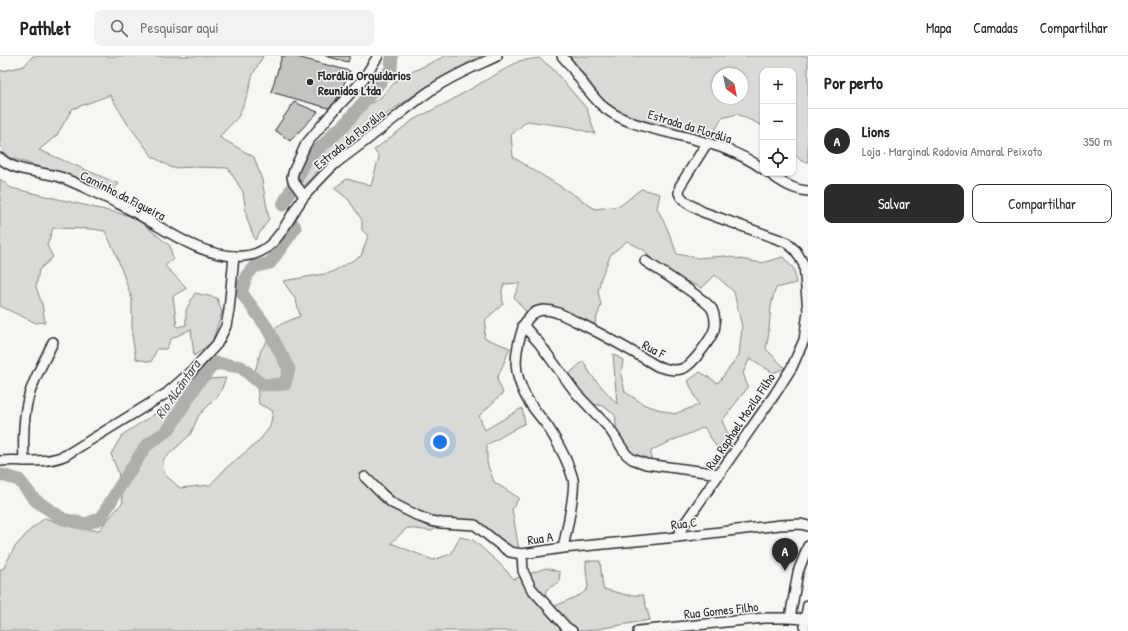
<!DOCTYPE html>
<html lang="pt">
<meta charset="utf-8">
<style>
body{margin:0;font-family:"Patrick Hand",sans-serif;background:#f2f2f2;color:#222}
.controls{position:absolute;right:12px;top:12px;display:grid;overflow:hidden;border-radius:8px;box-shadow:0 1px 3px #0004}
.controls button{width:36px;height:36px;display:grid;place-items:center;padding:0;border:0;border-bottom:1px solid #e0e0e0;background:#fff;color:#222;font:20px sans-serif}
.compass{position:absolute;left:712px;top:12px;width:36px;height:36px;border-radius:50%;background:#fff;box-shadow:0 1px 3px #0004;rotate:147deg}
.you{position:absolute;left:440px;top:386px;width:14px;height:14px;margin:-10px;border:3px solid #fff;border-radius:50%;background:#1a73e8;box-shadow:0 0 0 6px #1a73e833}
.badge{display:grid;place-items:center;width:26px;height:26px;border-radius:50%;background:#2b2b2b;color:#fff;font-size:13px;font-weight:700}
.pin{position:absolute;translate:-50% -33px;filter:drop-shadow(0 1px 2px #0008)}
.pin::after{content:'';position:absolute;top:21px;width:14px;height:12px;background:inherit;clip-path:polygon(0 0,100% 0,50% 100%)}
.list{margin:0;padding:0;list-style:none}
h2{display:flex;justify-content:space-between;align-items:center;height:52px;margin:0;padding:0 16px;font-size:17px}
h2 small{font-size:13px;font-weight:400;color:#767676}
.list li{display:grid;grid-template-columns:26px 1fr auto;gap:12px;align-items:center;box-sizing:border-box;height:64px;padding:0 16px;border-top:1px solid #e0e0e0}
.list b{display:block;font-size:15px;white-space:nowrap}
.list p{margin:0;font-size:13px;white-space:nowrap;color:#767676}
.list em{font-size:13px;font-style:normal;color:#767676}
.actions{display:flex;gap:8px;padding:12px 16px}
.actions a{flex:1;padding:9px 0;border:1px solid #2b2b2b;border-radius:8px;text-align:center;font-size:14px;color:#2b2b2b}
.actions .main{background:#2b2b2b;color:#fff}
.icon{flex:none;width:22px;height:22px;fill:none;stroke:currentColor;stroke-width:2;stroke-linecap:round;stroke-linejoin:round}
.map{position:relative;flex:none;width:808px;height:575px;overflow:hidden}
header{display:flex;align-items:center;gap:24px;box-sizing:border-box;height:56px;padding:0 20px;background:#fff;border-bottom:1px solid #e0e0e0}
header strong{font-size:19px}
nav{display:flex;gap:22px;margin-inline-start:auto;font-size:14px}
.search{width:280px;height:36px;background:#f2f2f2;display:flex;align-items:center;gap:10px;box-sizing:border-box;padding:0 14px;border-radius:8px;color:#767676;font-size:15px}
main{display:flex}
aside{flex:1;background:#fff}
.map>svg:first-child{display:block}
.green{fill:#d9d9d5;stroke:#828280;fill-rule:evenodd}
.lines{fill:none;stroke-linecap:round;stroke-linejoin:round}
.river{stroke:#aeaeab;stroke-width:13}
.building{fill:#c3c3c0;stroke:#2b2b2b}
.minor-casing{stroke:#2b2b2b;stroke-width:12}
.minor{stroke:#f6f6f2;stroke-width:9}
.poi-dot{fill:#2b2b2b;stroke:#f6f6f2;stroke-width:1.5}
.labels{text-anchor:middle;dominant-baseline:central;stroke-width:3;stroke-linejoin:round;paint-order:stroke}
.poi-label{font-size:13px;font-weight:bold;fill:#2b2b2b;stroke:#f6f6f2;text-anchor:start}
.street-label{font-size:13px;fill:#2b2b2b;stroke:#f6f6f2}
.water-label{font-size:14px;font-style:italic;fill:#525251;stroke:#f6f6f2}
</style>
<header>
<strong>Pathlet</strong>
<div class="search"><svg class="icon" aria-label="search" viewBox="0 0 24 24"><circle cx="10" cy="10" r="6"/><path d="M15 15l6 6"/></svg>Pesquisar aqui</div>
<nav><a>Mapa</a><a>Camadas</a><a>Compartilhar</a></nav>
</header>
<main>
<div class="map">
<svg width="808" height="575" viewBox="0 0 808 575">
<rect width="100%" height="100%" fill="#f6f6f2"/>
<filter id="ink" filterUnits="userSpaceOnUse"><feTurbulence type="fractalNoise" baseFrequency=".025" numOctaves="2"/><feDisplacementMap in="SourceGraphic" scale="8" xChannelSelector="R" yChannelSelector="G"/><feConvolveMatrix kernelMatrix="1 2 1 2 8 2 1 2 1" color-interpolation-filters="sRGB"/></filter>
<g filter="url(#ink)">
<g class="green">
<polygon points="33,0 263,0 253,18 247,40 238,61 219,81 254,101 262,124 269,163 255,184 247,163 243,136 228,112 196,111 172,112 153,101 127,67 110,39 72,53 57,79 39,94 119,128 110,137 82,128 37,110 8,101 0,90 0,14 3,15 24,10"/>
<polygon points="445,0 481,0 438,23 388,57 330,102 303,131 298,113 331,71 380,42 399,22"/>
<path d="M570 0H808V106L801 105 793 96V15H763V70L737 58 722 62 710 83 653 74 612 56ZM718 18H742V42H718Z"/>
<path d="M539 2 552 12 587 53 595 78 571 71 527 65 511 79 513 101C540 119 569 134 595 153L620 150 641 133 660 138 657 152 667 172 677 198 697 202 725 200 761 207 783 201 794 213 796 227 776 232C768 251 771 273 766 293L785 312 773 317 750 302 743 317 748 331 722 365 732 386 723 401 704 371C686 380 668 385 651 395V407L624 395 618 382 615 359 603 350 588 347 568 319 583 305 592 320 617 348 613 298 623 304 621 319 625 336 645 349 674 358 699 349 688 325 700 316 718 327 739 299 742 271 734 236 715 219 702 232 674 220 653 205 644 194 627 185 611 198 601 222 598 236 601 249 594 270 549 252 525 255 514 241 520 227 504 228 502 235 503 248 486 263 484 282 510 292 497 323 503 337 479 360 485 374 522 352 525 367 487 389V407L494 426 519 442 512 453 519 494 492 486 471 472 440 468 432 475 407 472 391 487 433 504 451 498 460 481 473 484 500 508 514 523 546 512 560 516 559 526 546 534 545 541 553 551 582 538 588 532 586 513V505H600L603 533 627 539H643L650 564 586 575H0V513H3L14 492 31 473 45 462C62 468 80 475 99 474L123 446 118 416 111 398 122 379 209 323 226 322 219 339 199 359 190 379 163 404 164 418 180 432 210 429 227 411 258 386 270 371 273 355 259 348 255 315 261 294 277 270 300 260 296 244 283 225 330 217 361 200 368 180 362 174V164L348 143 334 132 347 123 371 130 379 101 374 94 413 64 448 46 519 5Z"/>
<polygon points="0,123 11,132 135,161 170,190 173,203 165,210 187,232 173,240 177,271 186,269 186,254 195,237 217,242 222,256 212,286 194,300 191,273 171,283 166,293 157,293 151,306 136,303 132,279 132,243 116,198 105,175 92,173 53,172 47,190 53,201 39,214 36,231 42,248 45,266 36,267 0,250"/>
</g>
<g class="lines">
<g class="river">
<polyline points="283,149 307,103 341,73 391,13 392,0"/>
<polyline points="0,420 2,419 19,424 35,444 63,463 86,468 101,462 120,430 146,390 169,373 199,325 215,307 241,311 262,329 285,328 289,313 266,270 241,236 247,219 254,211 270,207 295,172 294,169"/>
</g>
</g>
<g class="building">
<polygon points="282,0 293,0 350,15 332,53 271,36"/>
<polygon points="325,0 350,0 348,6"/>
<polygon points="294,46 318,56 290,85 275,74"/>
</g>
<g class="lines">
<defs>
<g id="minor">
<path d="M562 0C577 16 587 38 605 52 622 66 649 72 670 77 702 85 736 93 763 113"/>
<polyline points="707,87 680,130 679,137 681,141 687,147 703,156 786,186 796,195 804,209 808,255"/>
<path d="M0 102C15 116 40 115 60 121 77 127 100 139 117 147 158 166 196 203 244 200 279 198 288 158 307 137 316 127 325 117 335 108 347 98 361 89 373 79 392 65 411 48 430 35 449 21 476 10 497 0"/>
<path d="M769 117C781 126 793 134 808 135"/>
<polyline points="304,140 293,125 292,121 294,114 306,88 332,57 362,25 378,0"/>
<polyline points="523,269 539,287 576,337 609,372 626,398 632,403 646,408 720,418"/>
<path d="M0 405C23 403 44 409 66 399L167 337 192 315 217 288 226 270 229 254 234 200"/>
<path d="M24 405C23 384 23 363 28 343 33 323 45 304 53 286"/>
<polyline points="365,421 382,438 392,447 420,461 431,465 441,467 475,469 500,489 510,496 522,498 563,492 677,481 780,469 801,468 808,470"/>
<polyline points="677,481 685,467 775,338 792,311 804,284 808,256"/>
<path d="M563 492C566 477 576 435 573 423 568 405 558 387 548 371 541 361 531 351 525 339 514 317 514 301 521 278 524 266 530 255 544 254 555 254 565 260 575 265 603 278 630 294 657 310 666 313 675 316 684 312 693 308 711 283 714 274 716 268 715 259 712 253 707 244 657 213 645 205"/>
<polyline points="522,498 523,515 531,532 566,571 572,575"/>
<polyline points="790,562 798,516 808,490"/>
<polyline points="638,575 764,562 790,562 805,563"/>
<polyline points="805,575 805,563 808,549"/>
</g>
</defs>
<use href="#minor" class="minor-casing"/>
<use href="#minor" class="minor"/>
</g>
</g>
<circle class="poi-dot" cx="310" cy="26" r="4"/>
<g class="labels">
<g class="poi-label">
<text x="318" y="19">Florália Orquidários<tspan x="318" dy="15">Reunidos Ltda</tspan></text>
</g>
<g class="street-label">
<text transform="translate(690 70) rotate(17)">Estrada da Florália</text>
<text transform="translate(349 83) rotate(-39)">Estrada da Florália</text>
<text transform="translate(123 139) rotate(27)">Caminho da Figueira</text>
<text transform="translate(654 293) rotate(28)">Rua F</text>
<text transform="translate(740 365) rotate(-56)">Rua Raphael Mozila Filho</text>
<text transform="translate(684 467) rotate(-7)">Rua C</text>
<text transform="translate(540 482) rotate(-9)">Rua A</text>
<text transform="translate(721 554) rotate(-6)">Rua Gomes Filho</text>
</g>
<g class="water-label">
<text transform="translate(177 333) rotate(-55)">Rio Alcântara</text>
</g>
</g>
</svg>
<div class="controls">
<button>+</button>
<button>−</button>
<button><svg class="icon" aria-label="locate" viewBox="0 0 24 24"><circle cx="12" cy="12" r="6"/><path d="M12 2v4M12 18v4M2 12h4M18 12h4"/></svg></button>
</div>
<svg class="compass" viewBox="-18 -18 36 36"><path d="M0-13l5 13h-10z" fill="#e53935"/><path d="M0 13l5-13h-10z" fill="#767676"/></svg>
<div class="you"></div>
<div class="pin badge" style="left:785px;top:515px">A</div>
</div>
<aside>
<h2>Por perto<small></small></h2>
<ul class="list">
<li><span class="badge">A</span><div><b>Lions</b><p>Loja · Marginal Rodovia Amaral Peixoto</p></div><em>350 m</em></li>
</ul>
<div class="actions"><a class="main">Salvar</a><a>Compartilhar</a></div>
</aside>
</main>
